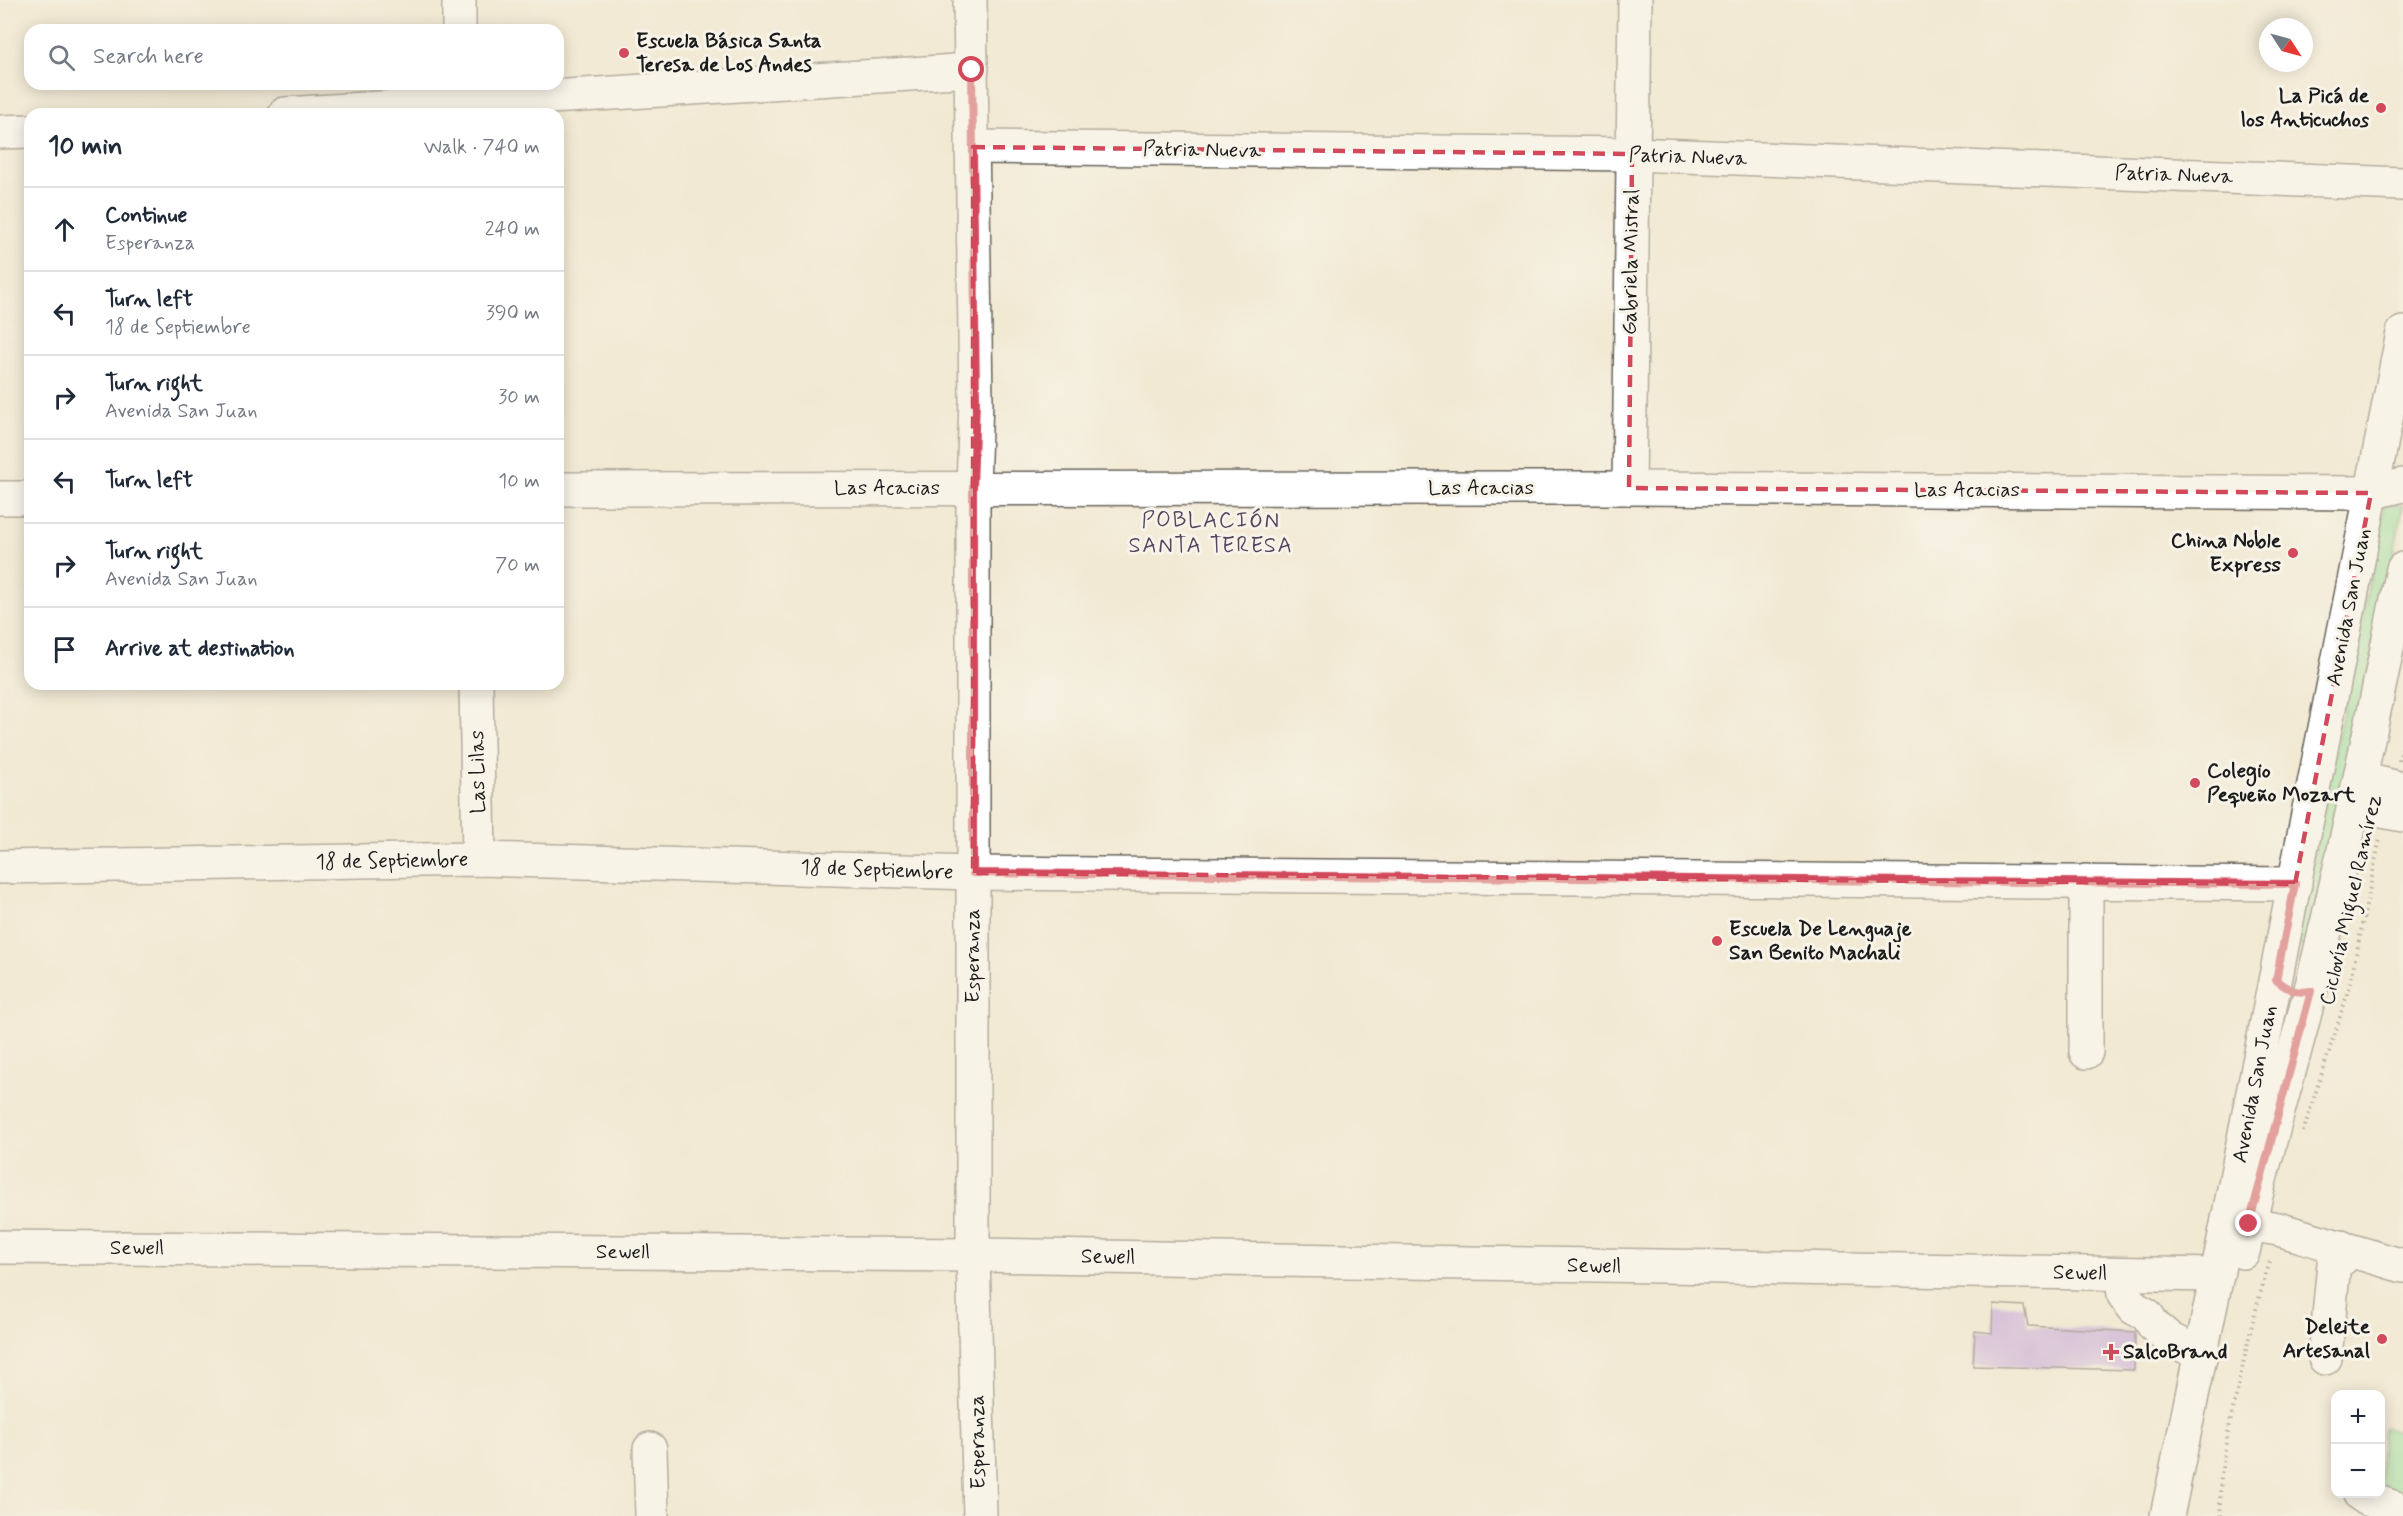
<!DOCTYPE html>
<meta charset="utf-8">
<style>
body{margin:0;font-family:Mynerve,sans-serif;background:#f2f2f3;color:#1f2937}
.controls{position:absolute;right:18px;bottom:18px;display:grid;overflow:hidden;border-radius:12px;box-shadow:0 3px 15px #0003}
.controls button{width:54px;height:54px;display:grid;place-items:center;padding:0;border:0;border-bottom:2px solid #e0e1e3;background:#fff;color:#1f2937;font:30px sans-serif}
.compass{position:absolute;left:2259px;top:18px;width:54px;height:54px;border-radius:50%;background:#fff;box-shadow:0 3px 15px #0003;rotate:126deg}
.stop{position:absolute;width:18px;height:18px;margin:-14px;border:4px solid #d1495b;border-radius:50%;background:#fff}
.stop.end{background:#d1495b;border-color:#fff;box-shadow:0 2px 6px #0008}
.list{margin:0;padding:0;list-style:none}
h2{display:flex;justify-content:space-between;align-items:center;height:78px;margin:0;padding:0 24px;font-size:26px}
h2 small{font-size:20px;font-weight:400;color:#747a83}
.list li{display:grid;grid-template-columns:39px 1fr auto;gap:18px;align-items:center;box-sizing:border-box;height:84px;padding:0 24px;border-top:2px solid #e0e1e3}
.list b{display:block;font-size:22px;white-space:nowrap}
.list p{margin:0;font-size:20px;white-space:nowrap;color:#747a83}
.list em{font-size:20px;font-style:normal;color:#747a83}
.icon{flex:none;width:33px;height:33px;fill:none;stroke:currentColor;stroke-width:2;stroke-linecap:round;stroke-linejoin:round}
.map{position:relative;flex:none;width:2403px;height:1516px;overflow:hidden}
.search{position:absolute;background:#fff;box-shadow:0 3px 15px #0003;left:24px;top:24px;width:540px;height:66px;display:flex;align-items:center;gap:15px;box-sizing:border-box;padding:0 21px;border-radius:18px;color:#747a83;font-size:22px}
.panel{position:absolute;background:#fff;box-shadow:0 3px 15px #0003;left:24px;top:108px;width:540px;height:582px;border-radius:18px}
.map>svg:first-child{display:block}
.green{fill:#92e09e;stroke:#577e5d;stroke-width:1.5}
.building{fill:#b996df}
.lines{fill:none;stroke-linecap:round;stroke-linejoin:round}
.minor-casing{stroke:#67645c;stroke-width:36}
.major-casing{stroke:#67645c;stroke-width:36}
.path{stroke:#67645c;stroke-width:4;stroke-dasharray:1.5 4.5;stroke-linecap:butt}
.minor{stroke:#fff;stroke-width:33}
.major{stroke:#fff;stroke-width:33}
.route{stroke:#d1495b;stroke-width:8}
.marked{fill:none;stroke:#d1495b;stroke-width:4.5;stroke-dasharray:12 8;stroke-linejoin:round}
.poi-dot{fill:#d1495b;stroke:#f7f3e8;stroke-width:2}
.labels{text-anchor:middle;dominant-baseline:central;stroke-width:6;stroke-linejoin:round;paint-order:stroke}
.poi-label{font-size:21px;font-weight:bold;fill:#1c1c1c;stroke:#f7f3e8;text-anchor:start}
.street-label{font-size:21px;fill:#1c1c1c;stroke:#f7f3e8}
.neighbourhood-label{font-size:22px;letter-spacing:1.5px;fill:#534760;stroke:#f7f3e8}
</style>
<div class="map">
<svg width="2403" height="1516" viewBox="0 0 2403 1516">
<rect width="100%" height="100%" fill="#f7f3e8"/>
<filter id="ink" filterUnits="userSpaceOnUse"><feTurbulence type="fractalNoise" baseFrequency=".0167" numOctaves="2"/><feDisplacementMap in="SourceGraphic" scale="12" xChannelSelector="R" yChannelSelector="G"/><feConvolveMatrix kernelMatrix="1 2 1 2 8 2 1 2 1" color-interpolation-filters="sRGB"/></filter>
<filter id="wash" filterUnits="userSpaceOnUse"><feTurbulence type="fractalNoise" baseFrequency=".008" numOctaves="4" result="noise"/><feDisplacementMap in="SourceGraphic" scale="24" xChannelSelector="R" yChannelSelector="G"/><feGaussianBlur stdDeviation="1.35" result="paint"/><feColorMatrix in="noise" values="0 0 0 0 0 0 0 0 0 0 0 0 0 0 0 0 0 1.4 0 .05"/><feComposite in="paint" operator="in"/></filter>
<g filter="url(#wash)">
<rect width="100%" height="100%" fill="#f2e9d3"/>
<g class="green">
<polygon points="2385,503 2403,506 2318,942 2308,949 2302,947 2297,940"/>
<polygon points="2384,1427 2403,1433 2403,1507 2380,1494 2381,1435"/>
</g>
<g id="blocks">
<polygon class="building" points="1993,1304 2024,1306 2028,1326 2135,1332 2134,1370 1973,1366 1975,1331 1992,1333"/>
</g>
</g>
<g filter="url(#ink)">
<use href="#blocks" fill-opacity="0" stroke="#67645c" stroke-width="1.5"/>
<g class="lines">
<defs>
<g id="minor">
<polyline points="459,0 459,30"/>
<polyline points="970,0 976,400 973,487 973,1255 980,1516"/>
<polyline points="285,114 972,70"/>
<polyline points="0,132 30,131"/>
<polyline points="973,147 1632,154 2403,184"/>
<polyline points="1629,488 1635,0"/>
<polyline points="558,489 1629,488 2371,493 2403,485"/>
<polyline points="0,498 30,498"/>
<polyline points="476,684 479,859"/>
<polyline points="2361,779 2403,789"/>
<polyline points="2355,806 2403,815"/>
<polyline points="0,867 479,859 973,873 2295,884"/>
<polyline points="2086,1052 2086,881"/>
<polyline points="2249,1224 2278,1229 2403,1266"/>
<polyline points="0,1247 973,1255 2217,1275"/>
<polyline points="2122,1274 2124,1295 2134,1308 2147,1315 2154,1326 2171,1340 2201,1354"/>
<polyline points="2325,1358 2334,1263 2342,1259 2341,1247"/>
<polyline points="650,1449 652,1516"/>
<polyline points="2360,1494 2367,1499 2403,1510"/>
</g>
<g id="major">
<path d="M2243 1252C2261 1164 2289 1077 2311 989 2346 850 2375 710 2403 569"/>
<polyline points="2167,1516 2217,1275 2403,333"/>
</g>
</defs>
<use href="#minor" class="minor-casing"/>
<use href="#major" class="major-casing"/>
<g class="path">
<polyline points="2399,761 2403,744"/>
<polyline points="2303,1132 2349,989 2380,838"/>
<path d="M2221 1516C2217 1474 2228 1433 2237 1392 2246 1349 2256 1304 2270 1262"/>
</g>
<use href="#minor" class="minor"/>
<use href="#major" class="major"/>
</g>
</g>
<g class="lines" filter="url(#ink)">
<path class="route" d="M972 70 976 400 973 487V873L2295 884 2276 980C2287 989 2296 994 2311 991L2249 1224"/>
</g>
<path d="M0 0H2403V1516H0ZM973 147 1632 154 1629 488 2371 493 2295 884 973 873Z" fill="#f2e9d3" fill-opacity=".55" fill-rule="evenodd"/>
<path class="marked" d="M973 147 1632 154 1629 488 2371 493 2295 884 973 873Z"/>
<g class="poi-dot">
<circle cx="624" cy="53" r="6"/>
<circle cx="2381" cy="108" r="6"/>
<circle cx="2293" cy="553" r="6"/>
<circle cx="2195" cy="783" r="6"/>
<circle cx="1717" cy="941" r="6"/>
<circle cx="2382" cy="1339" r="6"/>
<path d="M2108 1343h6v6h6v6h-6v6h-6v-6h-6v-6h6z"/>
</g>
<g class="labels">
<g class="poi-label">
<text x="636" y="41">Escuela Básica Santa<tspan x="636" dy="24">Teresa de Los Andes</tspan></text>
<text x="2369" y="96" text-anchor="end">La Picá de<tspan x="2369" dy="24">los Anticuchos</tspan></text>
<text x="2281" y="541" text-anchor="end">China Noble<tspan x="2281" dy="24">Express</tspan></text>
<text x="2207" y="771">Colegio<tspan x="2207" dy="24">Pequeño Mozart</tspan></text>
<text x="1729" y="929">Escuela De Lenguaje<tspan x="1729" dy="24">San Benito Machali</tspan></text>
<text x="2370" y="1327" text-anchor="end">Deleite<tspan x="2370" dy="24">Artesanal</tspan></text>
<text x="2123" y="1352">SalcoBrand</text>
</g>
<g class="street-label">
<text transform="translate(1202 150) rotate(1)">Patria Nueva</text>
<text transform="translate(1688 157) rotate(2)">Patria Nueva</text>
<text transform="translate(2174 175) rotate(2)">Patria Nueva</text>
<text transform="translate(1631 262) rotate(-89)">Gabriela Mistral</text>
<text x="887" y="488">Las Acacias</text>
<text x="1481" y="488">Las Acacias</text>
<text x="1967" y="490">Las Acacias</text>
<text transform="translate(2349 607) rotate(-79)">Avenida San Juan</text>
<text transform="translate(478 772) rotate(-91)">Las Lilas</text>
<text transform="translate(392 861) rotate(-1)">18 de Septiembre</text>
<text transform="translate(877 870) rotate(2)">18 de Septiembre</text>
<text transform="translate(2351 900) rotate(-77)">Ciclovía Miguel Ramírez</text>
<text transform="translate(973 956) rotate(-90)">Esperanza</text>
<text transform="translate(2255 1084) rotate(-79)">Avenida San Juan</text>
<text x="137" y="1248">Sewell</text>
<text x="623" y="1252">Sewell</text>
<text transform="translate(1108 1257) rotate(1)">Sewell</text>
<text transform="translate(1594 1266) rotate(1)">Sewell</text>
<text transform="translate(2080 1273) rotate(1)">Sewell</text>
<text transform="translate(978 1442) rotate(-91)">Esperanza</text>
</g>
<g class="neighbourhood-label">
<text x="1211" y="521">POBLACIÓN<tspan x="1211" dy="25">SANTA TERESA</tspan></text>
</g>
</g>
</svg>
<div class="controls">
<button>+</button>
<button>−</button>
</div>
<svg class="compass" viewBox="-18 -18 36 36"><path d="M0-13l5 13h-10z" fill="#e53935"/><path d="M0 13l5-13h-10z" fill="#747a83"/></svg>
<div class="stop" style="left:972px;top:70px"></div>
<div class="stop end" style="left:2249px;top:1224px"></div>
<div class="search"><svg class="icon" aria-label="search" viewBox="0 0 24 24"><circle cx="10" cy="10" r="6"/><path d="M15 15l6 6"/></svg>Search here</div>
<section class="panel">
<h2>10 min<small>Walk · 740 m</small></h2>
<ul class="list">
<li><svg class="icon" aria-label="ahead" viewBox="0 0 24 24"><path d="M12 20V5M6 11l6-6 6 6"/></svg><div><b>Continue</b><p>Esperanza</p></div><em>240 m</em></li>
<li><svg class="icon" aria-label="left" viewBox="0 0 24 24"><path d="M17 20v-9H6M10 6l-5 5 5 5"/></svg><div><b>Turn left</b><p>18 de Septiembre</p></div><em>390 m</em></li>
<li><svg class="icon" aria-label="right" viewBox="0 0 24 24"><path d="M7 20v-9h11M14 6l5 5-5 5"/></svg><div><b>Turn right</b><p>Avenida San Juan</p></div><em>30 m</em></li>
<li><svg class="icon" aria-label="left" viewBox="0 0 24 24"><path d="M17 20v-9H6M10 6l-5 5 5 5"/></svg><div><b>Turn left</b></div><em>10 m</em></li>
<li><svg class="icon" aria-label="right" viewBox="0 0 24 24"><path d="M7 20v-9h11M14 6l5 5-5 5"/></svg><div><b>Turn right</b><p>Avenida San Juan</p></div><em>70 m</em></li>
<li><svg class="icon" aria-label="arrive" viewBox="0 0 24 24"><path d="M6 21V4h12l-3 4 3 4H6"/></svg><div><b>Arrive at destination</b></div></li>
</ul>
</section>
</div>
